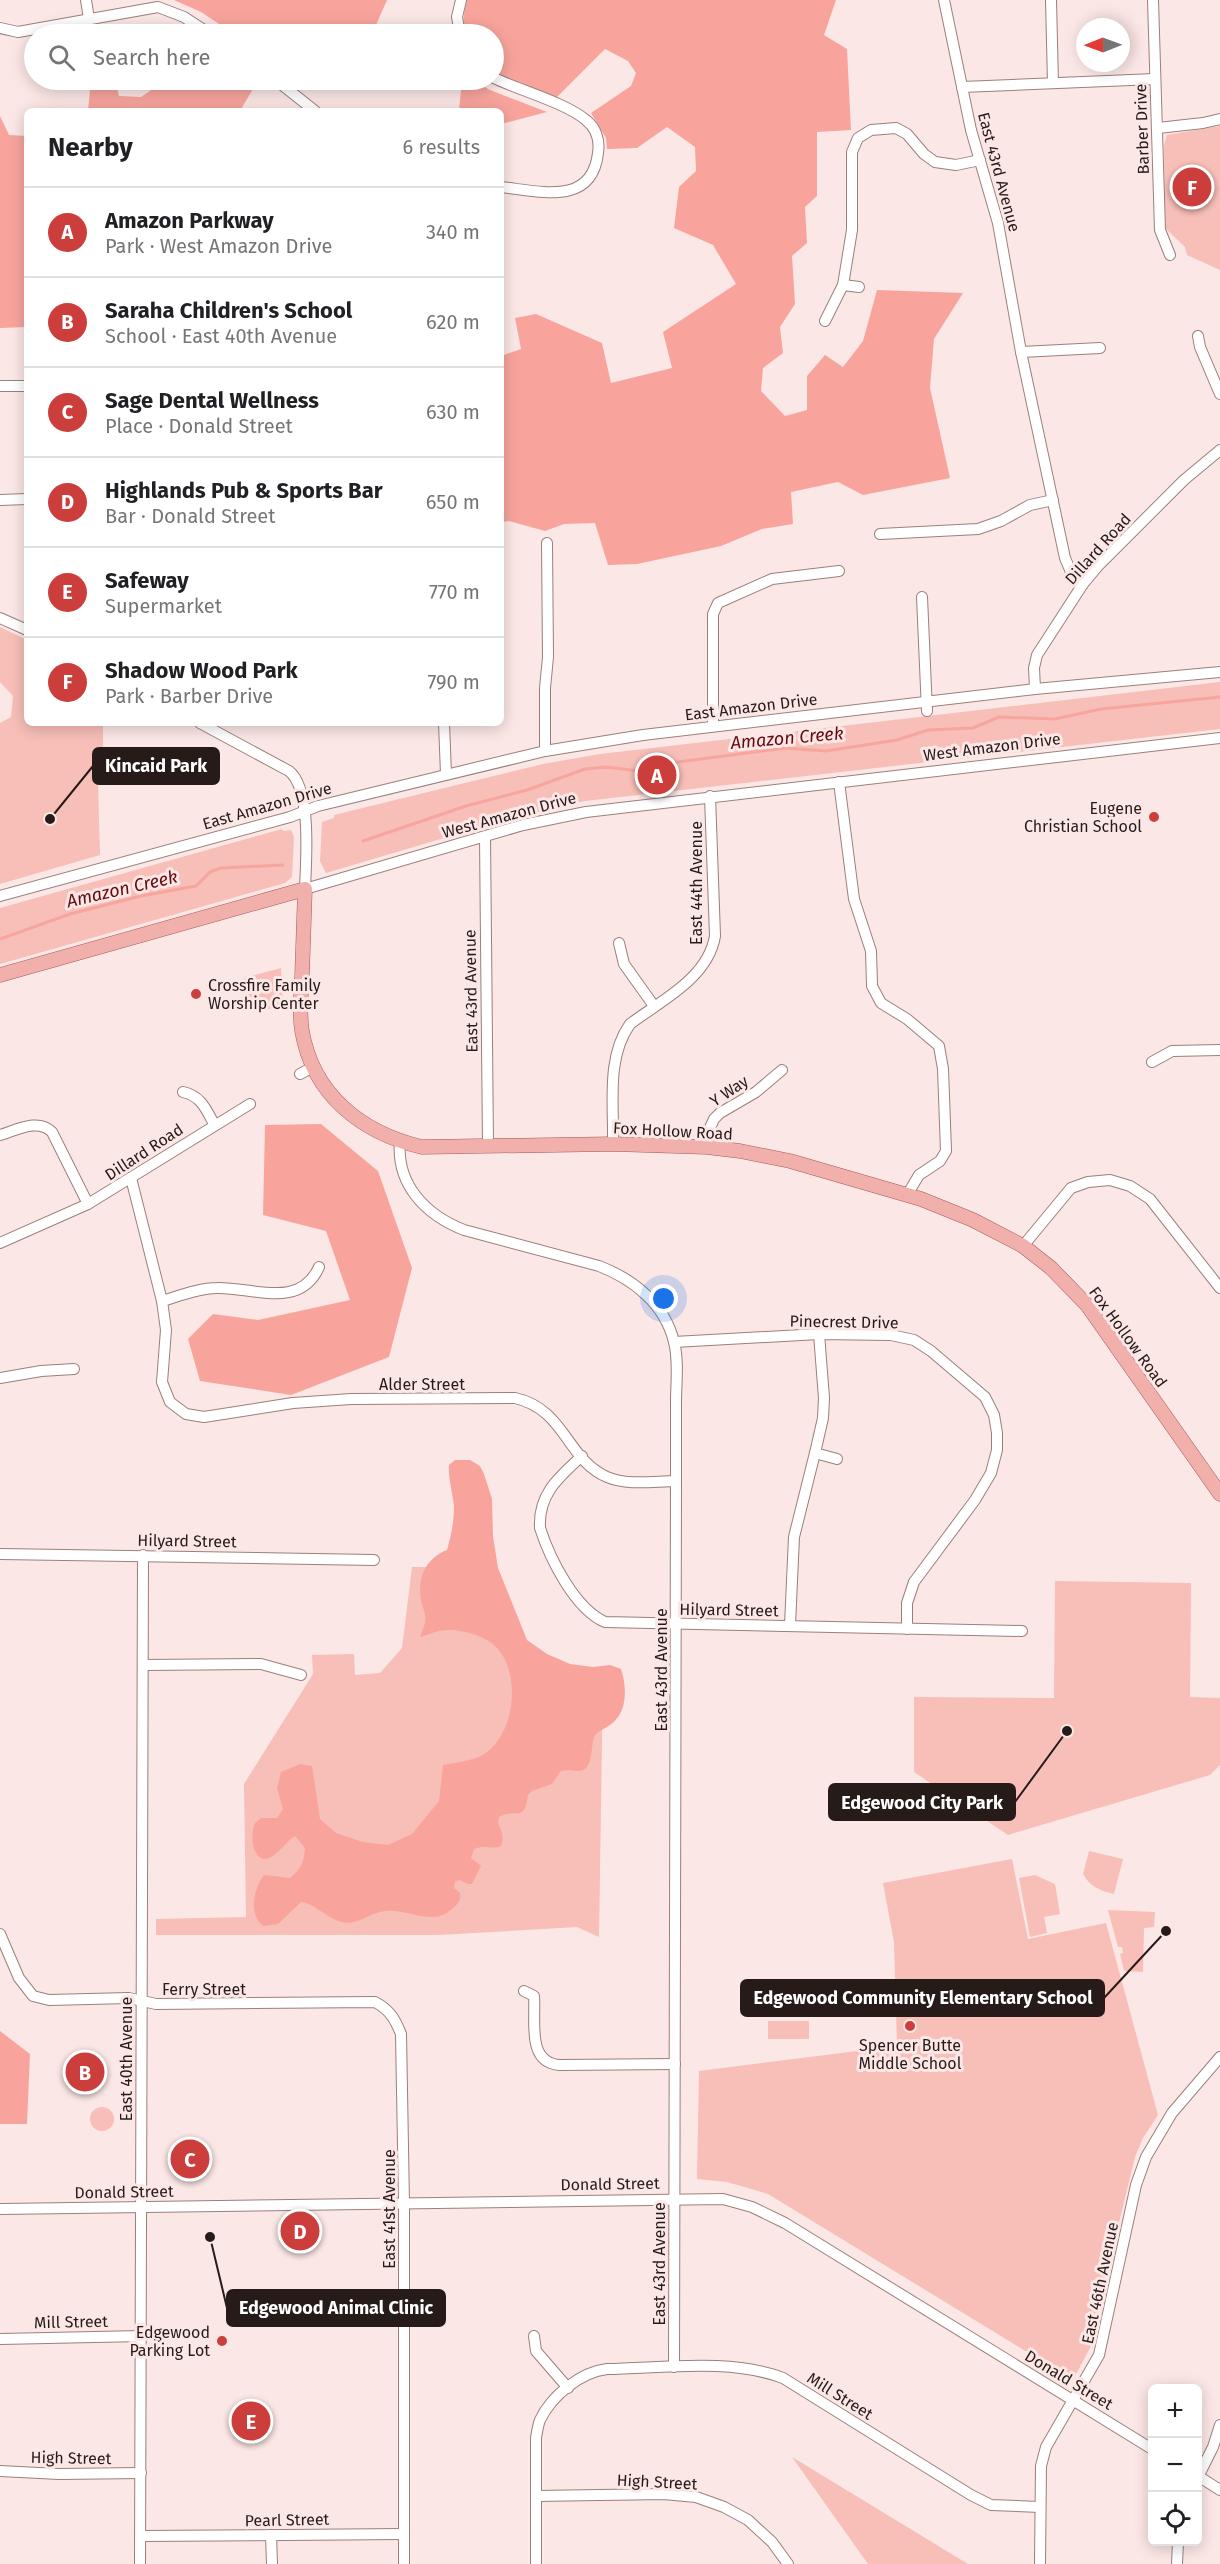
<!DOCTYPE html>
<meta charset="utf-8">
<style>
body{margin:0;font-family:"Fira Sans",sans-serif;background:#f2f2f2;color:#202124}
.controls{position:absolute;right:18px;bottom:18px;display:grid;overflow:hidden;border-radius:9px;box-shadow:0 3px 15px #0003}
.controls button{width:54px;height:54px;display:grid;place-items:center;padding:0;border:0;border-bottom:2px solid #e0e0e0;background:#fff;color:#202124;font:30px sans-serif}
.compass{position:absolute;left:1076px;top:18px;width:54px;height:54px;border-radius:50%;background:#fff;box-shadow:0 3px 15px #0003;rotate:269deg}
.you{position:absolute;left:664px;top:1299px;width:21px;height:21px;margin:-15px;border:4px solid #fff;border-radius:50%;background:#1a73e8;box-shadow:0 0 0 9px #1a73e833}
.badge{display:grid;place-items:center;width:39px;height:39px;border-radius:50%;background:#cc3e3c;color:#fff;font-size:20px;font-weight:700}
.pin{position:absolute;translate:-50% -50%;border:3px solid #fff;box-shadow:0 2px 6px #0006}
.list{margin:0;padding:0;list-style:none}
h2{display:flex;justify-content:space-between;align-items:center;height:78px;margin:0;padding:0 24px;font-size:26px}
h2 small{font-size:20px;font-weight:400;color:#757577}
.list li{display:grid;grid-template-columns:39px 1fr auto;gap:18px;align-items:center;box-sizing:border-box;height:90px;padding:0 24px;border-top:2px solid #e0e0e0}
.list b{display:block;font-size:22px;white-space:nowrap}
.list p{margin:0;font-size:20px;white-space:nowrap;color:#757577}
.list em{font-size:20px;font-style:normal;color:#757577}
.icon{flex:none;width:33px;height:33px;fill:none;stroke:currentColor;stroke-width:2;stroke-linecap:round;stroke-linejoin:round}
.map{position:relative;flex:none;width:1220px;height:2564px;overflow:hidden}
.search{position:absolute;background:#fff;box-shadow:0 3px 15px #0003;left:24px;top:24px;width:480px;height:66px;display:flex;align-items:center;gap:15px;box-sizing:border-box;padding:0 21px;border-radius:33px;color:#757577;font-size:22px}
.panel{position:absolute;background:#fff;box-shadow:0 3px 15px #0003;left:24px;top:108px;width:480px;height:618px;border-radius:9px}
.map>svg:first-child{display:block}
.green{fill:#f8beb8}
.forest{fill:#f8a49d}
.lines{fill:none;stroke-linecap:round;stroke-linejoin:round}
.stream{stroke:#f8a59d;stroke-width:3}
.minor-casing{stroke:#9c7f7b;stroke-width:12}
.major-casing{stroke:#a45a55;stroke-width:15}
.minor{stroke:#fff;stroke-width:10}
.major{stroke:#f1b0ac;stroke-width:14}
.poi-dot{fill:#cc3e3c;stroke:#fbe7e5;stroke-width:2}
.labels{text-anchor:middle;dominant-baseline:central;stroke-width:6;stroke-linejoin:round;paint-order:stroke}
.street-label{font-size:16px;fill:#271b1a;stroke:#fbe7e5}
.poi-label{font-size:16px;fill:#271b1a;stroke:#fbe7e5;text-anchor:end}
.water-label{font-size:18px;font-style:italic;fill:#670a10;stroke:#fbe7e5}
.leader{fill:none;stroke:#271b1a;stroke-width:2}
.callout-dot{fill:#271b1a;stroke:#fbe7e5;stroke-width:2}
.callout{fill:#271b1a;stroke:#271b1a;stroke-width:2}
.callout-label{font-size:18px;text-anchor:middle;font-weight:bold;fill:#fff}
</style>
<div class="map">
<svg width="1220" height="2564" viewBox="0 0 1220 2564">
<rect width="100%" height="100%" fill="#fbe7e5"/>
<g class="green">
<polygon points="1220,126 1220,270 1187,255 1185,247 1165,228 1164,146 1167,135"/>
<polygon points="0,627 27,640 27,723 103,723 103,780 98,782 100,855 0,884 0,723 11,717 13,696 0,682"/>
<polygon points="1220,682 1220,729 585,801 491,824 326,873 320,861 322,822 334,818 334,815 543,764 600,754"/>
<polygon points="282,829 283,831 291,830 294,837 292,877 285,883 0,964 0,908"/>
<polygon points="281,968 283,1007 254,1011 244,978"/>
<polygon points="412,1567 478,1567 533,1676 603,1676 599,1937 577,1927 439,1935 156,1935 156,1919 246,1917 244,1784 313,1674 312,1655 354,1654 355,1675 380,1673 402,1648"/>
<polygon points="1055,1581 1191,1583 1190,1697 1220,1698 1220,1765 1210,1775 1008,1835 914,1772 914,1697 1054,1698"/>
<path d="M1089 1851 1123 1859 1114 1894C1101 1891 1090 1887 1083 1874Z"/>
<polygon points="1012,1859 1028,1939 1106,1923 1158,2115 1143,2138 1135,2157 1103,2288 1092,2344 1073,2380 768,2194 727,2182 697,2179 699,2071 897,2046 894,1942 883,1883"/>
<polygon points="1035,1875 1055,1884 1060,1914 1044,1917 1047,1933 1030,1937 1019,1878"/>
<polygon points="1108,1910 1155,1912 1154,1927 1144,1928 1143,1972 1124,1971 1120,1954 1123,1953 1122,1947 1118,1947"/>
<rect x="768" y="2021" width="41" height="18"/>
<circle cx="102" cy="2119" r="12"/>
<polygon points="792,2457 968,2564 868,2564"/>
</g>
<g class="forest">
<polygon points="174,0 387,0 372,34 234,34 201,12"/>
<path d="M467 0H836L824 35 847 49 851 130 817 132V196L805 207 807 243 792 256 795 304 780 327 783 353 763 368 761 391 785 416 807 410V376L825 355 843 367 863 341 877 290 963 293 934 339 930 388 950 478 863 495 838 482 791 492 793 524 762 529 721 546 637 564 608 565 595 523 564 524 545 531 509 521 501 522V356L521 349 515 318 536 314 602 343 611 383 672 368 663 332 736 284 713 245 674 228 679 187 696 171 695 147 667 127 637 148 607 149 606 138 591 113 631 86 636 73 628 61 605 49 557 97 495 74 494 34H466C462 22 464 12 467 0Z"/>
<polygon points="91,80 115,80 119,96 141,97 166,80 255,80 257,82 240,111 88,111"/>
<polygon points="473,80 490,90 547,112 501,124 501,111 459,110 461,90"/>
<polygon points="0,116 9,135 27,136 27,327 0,328"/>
<polygon points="321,1124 378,1171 412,1268 389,1357 291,1395 200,1381 188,1339 213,1314 258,1320 350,1300 326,1231 263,1215 265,1125"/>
<path d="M455 1460H470L480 1466 484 1474 492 1499 493 1536 498 1568 527 1640 547 1654 570 1664 593 1667 610 1665 621 1669C627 1687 628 1713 610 1725 605 1729 599 1730 595 1735 590 1745 594 1765 583 1770 576 1773 568 1768 560 1772L552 1784 532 1791 528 1795C524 1824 517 1807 499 1817L498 1822C501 1832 505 1834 501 1846 492 1850 486 1844 474 1849L471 1858 481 1866 472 1884H468L459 1880 455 1882 454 1888 460 1893C461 1901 458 1904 452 1909 433 1927 409 1909 386 1911 370 1912 358 1926 342 1922 328 1919 312 1902 301 1902L278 1924 263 1926C248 1914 254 1888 264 1875L290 1878C301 1869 304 1862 305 1848L295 1836C285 1841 266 1874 255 1851 251 1842 252 1831 255 1823L261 1818H277L283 1809 277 1788 281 1772 300 1764 312 1766 320 1819 336 1833 363 1842 388 1845 412 1834 439 1801 443 1765C457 1762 476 1761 487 1752 515 1731 521 1674 497 1648 487 1636 461 1629 446 1630 438 1630 428 1635 420 1637 421 1632 424 1628 425 1623 427 1614 422 1608 421 1600 417 1578 426 1558 447 1550 451 1536 454 1522 454 1507 453 1493 448 1480 449 1465Z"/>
<polygon points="0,2031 30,2054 27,2124 0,2124"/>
</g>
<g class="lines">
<g class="stream">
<polyline points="363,841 466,806 527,790 585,769 606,767 639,771 678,762 786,748 826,751 897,740 928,730 973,728 999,717 1055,719 1101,709 1220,697"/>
<polyline points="0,939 70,914 141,896 196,886 210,872 221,868 283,865"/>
</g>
<defs>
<g id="minor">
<polyline points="86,0 89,19"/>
<polyline points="944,0 971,130 998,223 1021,352 1065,558 1071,572 1083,584"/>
<polyline points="1051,0 1053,83"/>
<polyline points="1153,0 1160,230 1170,255"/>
<polyline points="0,28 18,32 158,7 184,17 210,34"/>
<polyline points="460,34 457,17 461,0"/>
<path d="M494 78C519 90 566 103 586 120 596 128 600 140 598 153 592 207 539 191 501 187"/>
<polyline points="276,80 315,111"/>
<polyline points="962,87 1155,79"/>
<polyline points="1158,128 1203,123 1220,119"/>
<polyline points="843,285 859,287"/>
<polyline points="825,321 843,285 852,230 852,152 858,138 871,130 896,128 907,134 924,154 935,162 956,165 980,160"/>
<polyline points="1198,336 1200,347 1220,394"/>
<polyline points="1021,352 1100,348"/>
<polyline points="0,386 27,386"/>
<polyline points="0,500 27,499"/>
<polyline points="880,534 978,529 1001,521 1030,505 1053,500"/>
<polyline points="922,597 927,711"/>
<polyline points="0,618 27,630"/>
<polyline points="1035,689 1034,668 1037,655 1083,584 1098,566 1184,480 1220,450"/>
<path d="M200 723 289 771C312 789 306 861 305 889L523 825 586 812 1220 738"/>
<polyline points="444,723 446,774"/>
<polyline points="713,726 713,614 718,603 772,579 839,571"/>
<polyline points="545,751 545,688 548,657 547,543"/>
<polyline points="839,782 854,899 871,951 872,986 881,1003 907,1019 939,1046 943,1069 946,1151 940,1161 919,1175 907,1195"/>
<polyline points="485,837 488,1145"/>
<polyline points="0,896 290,817 318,806 545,751 643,735 1035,689 1220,672"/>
<polyline points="619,943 624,964 654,1006"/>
<polyline points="1152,1062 1172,1051 1220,1050"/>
<polyline points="300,1074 313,1067"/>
<path d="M183 1092C201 1096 206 1109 214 1124"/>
<path d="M0 1135C17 1130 38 1118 52 1132L88 1204"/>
<path d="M400 1141C396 1185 426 1215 464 1230L599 1266C633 1279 665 1304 674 1342 679 1361 676 1383 676 1402 676 1428 676 1455 676 1481L674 2367"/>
<path d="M613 1144C614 1104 606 1058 630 1024 662 1000 708 978 715 936L710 796"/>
<polyline points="707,1147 709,1130 714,1119 720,1113 756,1092 782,1070"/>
<path d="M131 1178 162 1301 166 1330 162 1382 170 1402 186 1414 204 1417 293 1403 351 1399 515 1398C565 1409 567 1460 607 1477 628 1486 655 1481 676 1481"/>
<polyline points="0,1243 88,1204 250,1104"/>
<polyline points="1023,1246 1071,1188 1088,1182 1110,1180 1130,1186 1150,1199 1220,1288"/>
<path d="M162 1301C179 1296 199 1288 217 1288 252 1287 300 1310 319 1267"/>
<polyline points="819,1334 824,1398 823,1418 815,1453 837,1459"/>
<polyline points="674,1342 819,1334 891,1335 914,1340 931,1351 985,1397 994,1415 997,1433 997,1450 991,1473 975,1500 914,1582 907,1603 907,1629"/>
<polyline points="0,1378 41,1371 74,1369"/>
<path d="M582 1456C559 1477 538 1494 540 1528 550 1559 575 1609 605 1622L1022 1631"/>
<polyline points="0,1554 374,1560"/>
<polyline points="790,1625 794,1537 815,1453"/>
<polyline points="143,1665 261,1664 301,1675"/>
<path d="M0 1934 19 1978 33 1996 49 2000 129 1998 156 2004 375 2002C390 2010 395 2019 401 2034L404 2203V2564"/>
<path d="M524 1991 534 1996C536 2020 526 2063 560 2065L675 2064"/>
<polyline points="0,2209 723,2199 752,2207 785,2223 1152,2449"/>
<polyline points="534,2336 536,2351 568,2388"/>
<polyline points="0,2339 142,2336"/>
<polyline points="0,2471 59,2474 141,2473"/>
<polyline points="1198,2476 1220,2490"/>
<polyline points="1198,2477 1213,2447 1220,2425"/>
<polyline points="536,2496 664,2494 696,2497 724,2507 748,2520 772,2542 788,2564"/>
<polyline points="271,2535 272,2564"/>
<polyline points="141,2536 404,2534"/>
<polyline points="140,2564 143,1555"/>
<path d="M536 2564V2438C537 2432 538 2425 540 2420 552 2395 581 2372 607 2369 664 2368 730 2358 783 2378L971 2495 991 2505 1040 2507"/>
<polyline points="1040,2564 1041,2466 1046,2447 1099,2355 1136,2185 1146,2157 1172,2113 1220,2057"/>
<polyline points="1177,2564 1178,2542"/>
</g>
<path id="major" d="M0 975 305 889C304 918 303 947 302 976 301 994 299 1013 302 1031 313 1095 362 1133 422 1147L613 1144 707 1147 740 1151 790 1161 921 1199 973 1220 1023 1246 1051 1268 1087 1305 1220 1494"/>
</defs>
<use href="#minor" class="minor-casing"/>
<use href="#major" class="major-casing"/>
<use href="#minor" class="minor"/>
<use href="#major" class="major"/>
</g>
<g class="poi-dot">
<circle cx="1154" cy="817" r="6"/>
<circle cx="196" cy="994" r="6"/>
<circle cx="910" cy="2026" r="6"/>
<circle cx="222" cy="2341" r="6"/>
</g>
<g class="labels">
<g class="street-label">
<text transform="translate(1142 129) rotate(-92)">Barber Drive</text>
<text transform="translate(999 172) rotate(75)">East 43rd Avenue</text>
<text transform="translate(1098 549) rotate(-48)">Dillard Road</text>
<text transform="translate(751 707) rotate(-7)">East Amazon Drive</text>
<text transform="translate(992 747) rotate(-7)">West Amazon Drive</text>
<text transform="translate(267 806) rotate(-16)">East Amazon Drive</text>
<text transform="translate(509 815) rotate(-15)">West Amazon Drive</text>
<text transform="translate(696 883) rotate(-90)">East 44th Avenue</text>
<text transform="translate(471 991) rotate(-91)">East 43rd Avenue</text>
<text transform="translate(729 1091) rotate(-34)">Y Way</text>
<text transform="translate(673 1131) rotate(3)">Fox Hollow Road</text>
<text transform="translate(144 1152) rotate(-33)">Dillard Road</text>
<text transform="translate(844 1322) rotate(1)">Pinecrest Drive</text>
<text transform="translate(1128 1337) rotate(54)">Fox Hollow Road</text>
<text x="422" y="1384">Alder Street</text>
<text transform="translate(187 1541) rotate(1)">Hilyard Street</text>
<text transform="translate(729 1610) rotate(1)">Hilyard Street</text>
<text transform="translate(661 1670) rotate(-90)">East 43rd Avenue</text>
<text x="204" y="1989">Ferry Street</text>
<text transform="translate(126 2059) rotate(-90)">East 40th Avenue</text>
<text transform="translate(610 2184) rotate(-1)">Donald Street</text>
<text transform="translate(124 2192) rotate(-1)">Donald Street</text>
<text transform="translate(389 2209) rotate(-90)">East 41st Avenue</text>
<text transform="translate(659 2264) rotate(-90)">East 43rd Avenue</text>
<text transform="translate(1100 2283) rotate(-78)">East 46th Avenue</text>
<text transform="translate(71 2322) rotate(-1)">Mill Street</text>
<text transform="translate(1069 2380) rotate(31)">Donald Street</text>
<text transform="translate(840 2396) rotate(32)">Mill Street</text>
<text transform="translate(71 2458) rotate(1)">High Street</text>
<text transform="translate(657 2482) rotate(3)">High Street</text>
<text transform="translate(287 2520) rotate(-1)">Pearl Street</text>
</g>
<g class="poi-label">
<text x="1142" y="808">Eugene<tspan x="1142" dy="18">Christian School</tspan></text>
<text x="208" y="985" text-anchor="start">Crossfire Family<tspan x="208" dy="18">Worship Center</tspan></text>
<text x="910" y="2045" text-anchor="middle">Spencer Butte<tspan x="910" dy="18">Middle School</tspan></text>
<text x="210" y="2332">Edgewood<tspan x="210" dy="18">Parking Lot</tspan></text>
</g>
<g class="water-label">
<text transform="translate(787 738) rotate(-5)">Amazon Creek</text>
<text transform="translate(122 889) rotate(-13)">Amazon Creek</text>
</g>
</g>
<path class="leader" d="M50 819L93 766M1067 1731L1015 1802M1166 1931L1104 1998M210 2237L227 2308"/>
<g class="callout-dot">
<circle cx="50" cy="819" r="6"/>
<circle cx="1067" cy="1731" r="6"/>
<circle cx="1166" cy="1931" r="6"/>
<circle cx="210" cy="2237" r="6"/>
</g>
<g class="callout">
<rect x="93" y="748" width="126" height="36" rx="6"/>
<rect x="829" y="1784" width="186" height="36" rx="6"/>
<rect x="741" y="1980" width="363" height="36" rx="6"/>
<rect x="227" y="2290" width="218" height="36" rx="6"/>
</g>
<g class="callout-label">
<text x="156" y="772">Kincaid Park</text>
<text x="922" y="1809">Edgewood City Park</text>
<text x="923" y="2004">Edgewood Community Elementary School</text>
<text x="336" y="2314">Edgewood Animal Clinic</text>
</g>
</svg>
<div class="controls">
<button>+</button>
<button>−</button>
<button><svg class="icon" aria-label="locate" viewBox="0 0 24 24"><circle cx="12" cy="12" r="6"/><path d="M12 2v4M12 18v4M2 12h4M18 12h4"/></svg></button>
</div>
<svg class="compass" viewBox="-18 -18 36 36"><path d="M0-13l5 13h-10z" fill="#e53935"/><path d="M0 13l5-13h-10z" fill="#757577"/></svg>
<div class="you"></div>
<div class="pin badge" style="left:657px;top:775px">A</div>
<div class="pin badge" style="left:85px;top:2072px">B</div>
<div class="pin badge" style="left:190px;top:2159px">C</div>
<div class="pin badge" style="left:300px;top:2231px">D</div>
<div class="pin badge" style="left:251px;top:2421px">E</div>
<div class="pin badge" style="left:1192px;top:187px">F</div>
<div class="search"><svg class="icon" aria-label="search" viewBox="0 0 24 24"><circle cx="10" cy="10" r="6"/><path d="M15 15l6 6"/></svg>Search here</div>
<section class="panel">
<h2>Nearby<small>6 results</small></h2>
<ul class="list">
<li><span class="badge">A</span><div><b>Amazon Parkway</b><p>Park · West Amazon Drive</p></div><em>340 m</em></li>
<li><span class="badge">B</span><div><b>Saraha Children's School</b><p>School · East 40th Avenue</p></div><em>620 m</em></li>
<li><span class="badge">C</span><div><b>Sage Dental Wellness</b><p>Place · Donald Street</p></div><em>630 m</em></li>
<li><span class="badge">D</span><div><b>Highlands Pub &amp; Sports Bar</b><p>Bar · Donald Street</p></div><em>650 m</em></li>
<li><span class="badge">E</span><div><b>Safeway</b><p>Supermarket</p></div><em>770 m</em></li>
<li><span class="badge">F</span><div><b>Shadow Wood Park</b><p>Park · Barber Drive</p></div><em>790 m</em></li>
</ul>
</section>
</div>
